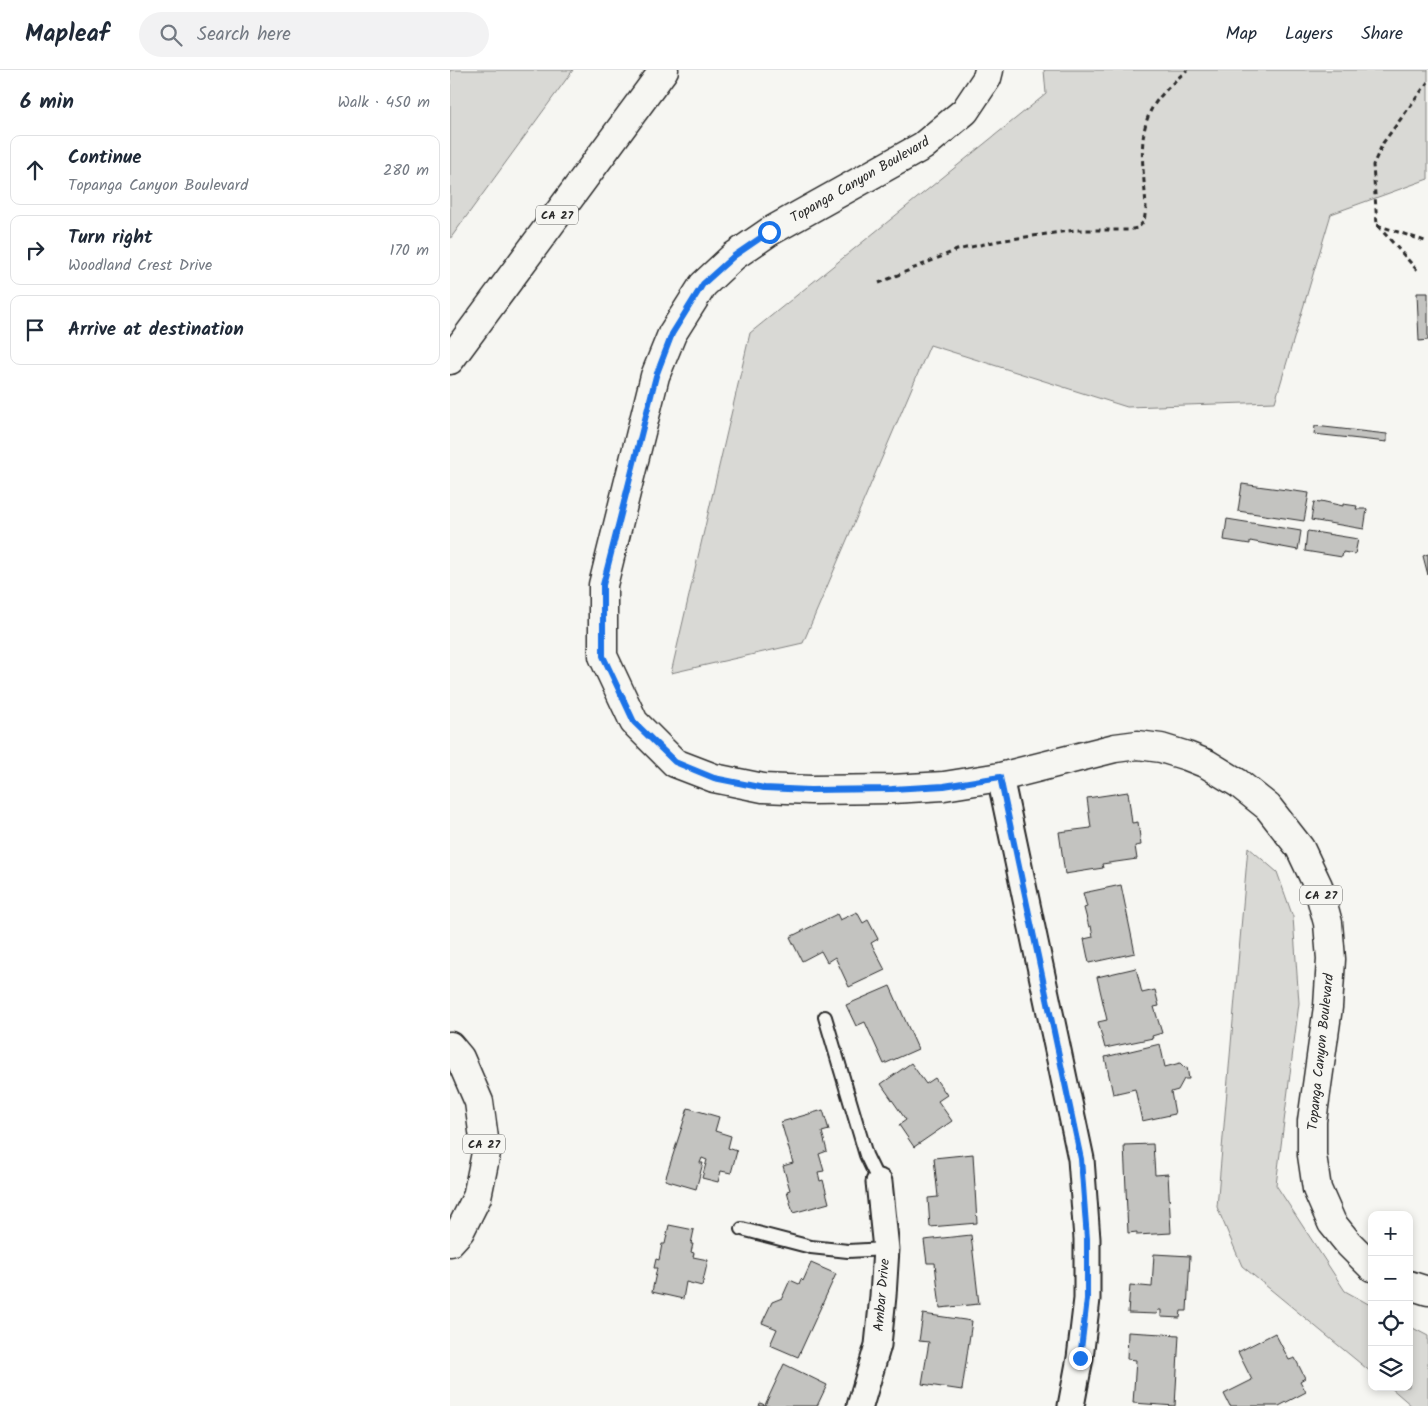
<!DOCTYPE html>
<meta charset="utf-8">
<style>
body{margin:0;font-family:Kalam,sans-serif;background:#f2f2f3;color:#1f2937}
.controls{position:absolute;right:15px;bottom:15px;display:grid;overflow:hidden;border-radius:10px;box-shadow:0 2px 8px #0003}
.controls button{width:45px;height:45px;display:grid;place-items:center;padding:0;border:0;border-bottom:1px solid #e0e1e3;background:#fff;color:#1f2937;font:25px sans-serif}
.stop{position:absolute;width:15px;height:15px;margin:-11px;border:4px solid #1a73e8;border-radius:50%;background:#fff}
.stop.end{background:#1a73e8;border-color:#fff;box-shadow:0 1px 5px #0008}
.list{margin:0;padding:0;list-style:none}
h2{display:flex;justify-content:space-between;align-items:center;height:65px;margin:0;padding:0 20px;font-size:21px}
h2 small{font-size:16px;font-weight:400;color:#747a83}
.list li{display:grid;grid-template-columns:32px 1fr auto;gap:15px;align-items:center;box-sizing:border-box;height:70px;margin:0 10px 10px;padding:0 10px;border:1px solid #e0e1e3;border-radius:10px}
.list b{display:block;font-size:19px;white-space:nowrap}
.list p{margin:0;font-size:16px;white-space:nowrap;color:#747a83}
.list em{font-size:16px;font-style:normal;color:#747a83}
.icon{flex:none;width:28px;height:28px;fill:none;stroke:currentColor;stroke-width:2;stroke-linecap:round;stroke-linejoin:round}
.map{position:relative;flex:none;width:978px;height:1336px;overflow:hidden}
header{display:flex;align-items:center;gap:30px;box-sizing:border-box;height:70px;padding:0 25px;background:#fff;border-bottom:1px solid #e0e1e3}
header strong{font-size:24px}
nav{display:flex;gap:28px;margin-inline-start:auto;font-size:18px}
.search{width:350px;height:45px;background:#f2f2f3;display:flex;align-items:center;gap:12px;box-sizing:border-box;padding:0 18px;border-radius:28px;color:#747a83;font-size:19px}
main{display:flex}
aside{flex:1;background:#fff}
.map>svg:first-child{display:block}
.green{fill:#d9d9d5;stroke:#828280}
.building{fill:#c3c3c0;stroke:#2b2b2b}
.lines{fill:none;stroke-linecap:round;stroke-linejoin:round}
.service-casing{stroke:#2b2b2b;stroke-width:16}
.minor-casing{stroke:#2b2b2b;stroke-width:29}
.primary-casing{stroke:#2b2b2b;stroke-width:31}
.path{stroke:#2b2b2b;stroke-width:3;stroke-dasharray:5 4;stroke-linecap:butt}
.service{stroke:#f6f6f2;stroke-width:12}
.minor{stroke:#f6f6f2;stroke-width:25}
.primary{stroke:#f6f6f2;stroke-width:28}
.route{stroke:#1a73e8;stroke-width:6}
.labels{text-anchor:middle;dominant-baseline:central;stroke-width:4.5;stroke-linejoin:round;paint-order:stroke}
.shield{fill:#f6f6f2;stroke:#686867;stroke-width:1}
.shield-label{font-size:12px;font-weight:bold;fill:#2b2b2b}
.street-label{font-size:14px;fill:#2b2b2b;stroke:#f6f6f2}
</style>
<header>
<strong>Mapleaf</strong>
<div class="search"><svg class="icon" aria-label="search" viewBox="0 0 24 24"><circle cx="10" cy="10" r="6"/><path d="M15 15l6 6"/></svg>Search here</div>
<nav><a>Map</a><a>Layers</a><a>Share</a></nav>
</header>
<main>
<aside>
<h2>6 min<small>Walk · 450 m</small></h2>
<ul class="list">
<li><svg class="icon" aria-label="ahead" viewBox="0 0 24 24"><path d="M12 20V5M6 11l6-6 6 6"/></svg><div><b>Continue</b><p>Topanga Canyon Boulevard</p></div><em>280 m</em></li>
<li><svg class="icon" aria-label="right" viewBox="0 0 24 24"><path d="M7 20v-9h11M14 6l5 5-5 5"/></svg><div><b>Turn right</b><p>Woodland Crest Drive</p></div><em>170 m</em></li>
<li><svg class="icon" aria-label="arrive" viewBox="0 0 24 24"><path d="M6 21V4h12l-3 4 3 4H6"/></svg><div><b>Arrive at destination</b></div></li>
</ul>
</aside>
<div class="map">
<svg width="978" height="1336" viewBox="0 0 978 1336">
<rect width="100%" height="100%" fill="#f6f6f2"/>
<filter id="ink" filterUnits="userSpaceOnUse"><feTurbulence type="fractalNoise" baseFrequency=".02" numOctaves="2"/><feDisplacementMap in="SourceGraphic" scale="10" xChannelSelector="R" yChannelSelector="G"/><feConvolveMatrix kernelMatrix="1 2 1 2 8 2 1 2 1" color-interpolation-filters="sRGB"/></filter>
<g filter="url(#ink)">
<g class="green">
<polygon points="0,0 123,0 0,169"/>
<polygon points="594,0 978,0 978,109 881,144 825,332 677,337 480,275 353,573 221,603 300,263 596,24"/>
<polygon points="798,777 827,802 843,847 849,933 826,1115 895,1221 922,1236 922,1303 792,1196 767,1137"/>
<polygon points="959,1256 978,1266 978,1336 962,1336 940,1317 959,1317"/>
</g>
<g class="building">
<polygon points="967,223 978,223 978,270 969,271"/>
<polygon points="865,356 937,364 937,372 864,364"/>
<polygon points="792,414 859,423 854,451 788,441"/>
<polygon points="871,431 893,436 893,434 907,436 906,439 917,439 914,459 861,450 864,432 870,433"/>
<polygon points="777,449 851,461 848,480 800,471 800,474 774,470"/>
<polygon points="858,461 908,469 905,484 893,482 892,487 855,481 857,462"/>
<polygon points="978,484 978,505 973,486"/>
<polygon points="678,722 682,753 688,752 691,775 685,776 687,789 652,794 653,798 615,804 609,762 641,758 637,728"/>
<polygon points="671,815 685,883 639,893 634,869 643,867 641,856 639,857 634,838 637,837 633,823"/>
<polygon points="407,842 413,853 418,850 428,869 421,873 435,900 399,917 385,887 377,892 371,881 352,891 340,867 387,844 390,850"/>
<polygon points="686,898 692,923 705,920 709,936 704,937 712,963 702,966 703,968 655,978 648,952 657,950 647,907"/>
<polygon points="440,916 468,979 434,994 415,952 406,956 396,935"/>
<polygon points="710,974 715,997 730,993 735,998 737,997 739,1009 734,1009 728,1020 721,1022 725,1044 692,1051 685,1019 663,1024 655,987"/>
<polygon points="461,993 476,1014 485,1008 497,1025 488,1031 502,1051 464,1077 449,1055 456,1050 431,1014"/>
<polygon points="238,1038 269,1047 265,1061 281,1066 278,1078 287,1081 281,1103 271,1101 268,1112 252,1108 257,1090 252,1088 250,1093 253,1093 246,1119 215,1110"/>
<polygon points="373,1040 379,1060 372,1062 377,1081 369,1084 374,1101 368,1102 370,1111 373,1110 379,1133 343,1143 337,1121 340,1120 333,1096 343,1093 331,1052"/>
<polygon points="703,1074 705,1105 718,1104 721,1163 687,1165 687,1162 678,1163 674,1075"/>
<polygon points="523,1084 527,1153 480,1157 478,1128 488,1127 484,1088"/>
<polygon points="219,1155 244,1160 241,1174 243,1174 241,1182 244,1183 243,1187 258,1190 252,1216 236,1212 233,1229 202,1222 207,1198 204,1198 206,1189 209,1190 212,1174 215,1174"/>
<polygon points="521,1165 529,1234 490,1238 485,1193 477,1193 474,1170"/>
<polygon points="704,1184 740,1186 737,1241 731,1241 730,1248 711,1247 711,1240 708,1240 707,1244 678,1243 680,1215 702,1217"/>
<polygon points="361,1193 386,1204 348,1287 320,1275 327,1259 312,1253 322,1232 332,1228 340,1210 349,1214 351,1209 353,1211"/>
<polygon points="473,1244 522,1251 512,1320 472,1314 479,1272 469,1271"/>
<polygon points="678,1262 729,1265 725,1336 683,1333 686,1290 677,1289"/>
<polygon points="825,1263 839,1290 845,1288 855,1308 850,1311 856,1322 829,1336 780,1336 774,1324 802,1310 788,1282"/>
<polygon points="334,1294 377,1315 367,1336 309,1336 310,1333 315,1335"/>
</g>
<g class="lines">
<defs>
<g id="service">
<polyline points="375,947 416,1085 429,1112"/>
<polyline points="292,1159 361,1177 398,1181 436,1179"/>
</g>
<g id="minor">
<polyline points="550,707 631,1089 637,1169 637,1229 630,1288 621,1336"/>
<polyline points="410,1336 428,1275 433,1226 436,1179 429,1112"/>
</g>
<g id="primary">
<polyline points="539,0 537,8 515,41 473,76 319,162 284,186 253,215 222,264 205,306 153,515 153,586 184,652 225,693 264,708 313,718 361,720 442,719 494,716 550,707 665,678 688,675 711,678 737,686 757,694 788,713 818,737 850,778 868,816 878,853 881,889 878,937 862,1051 862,1085 867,1119 882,1153 899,1174 922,1197"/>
<polyline points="0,290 214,0"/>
<polyline points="0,976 10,988 29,1032 36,1083 27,1127 10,1161 0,1172"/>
<polyline points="959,1215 978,1221"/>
</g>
</defs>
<use href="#service" class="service-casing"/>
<use href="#minor" class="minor-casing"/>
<use href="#primary" class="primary-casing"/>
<g class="path">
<polyline points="927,155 978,172"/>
<polyline points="967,200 927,155 923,95 933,73 978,12"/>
<path d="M429 213 507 180 548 171 625 160H678L688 158 694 151 696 139C695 107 686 70 701 40 708 26 726 10 737 0"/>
</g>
<use href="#service" class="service"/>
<use href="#minor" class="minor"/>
<use href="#primary" class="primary"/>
</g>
</g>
<g class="lines" filter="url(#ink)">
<polyline class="route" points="319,162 284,186 253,214 222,264 206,306 153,515 153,586 184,652 225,692 264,708 314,718 360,720 442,719 494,716 550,707 631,1089 637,1169 637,1229 630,1288"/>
</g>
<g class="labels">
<g class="shield">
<rect x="86" y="135.5" width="42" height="19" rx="4"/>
<rect x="850" y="815.5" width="42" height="19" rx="4"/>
<rect x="13" y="1064.5" width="42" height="19" rx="4"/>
</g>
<g class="shield-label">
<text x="107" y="145">CA 27</text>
<text x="871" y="825">CA 27</text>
<text x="34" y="1074">CA 27</text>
</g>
<g class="street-label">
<text transform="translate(410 110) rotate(-30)">Topanga Canyon Boulevard</text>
<text transform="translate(871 982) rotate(-84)">Topanga Canyon Boulevard</text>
<text transform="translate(432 1225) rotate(-85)">Ambar Drive</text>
</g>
</g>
</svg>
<div class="controls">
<button>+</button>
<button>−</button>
<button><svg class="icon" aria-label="locate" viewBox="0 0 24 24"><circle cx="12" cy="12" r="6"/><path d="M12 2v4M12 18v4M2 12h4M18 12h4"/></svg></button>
<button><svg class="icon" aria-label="layers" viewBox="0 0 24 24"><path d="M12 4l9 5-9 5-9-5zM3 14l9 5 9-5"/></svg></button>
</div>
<div class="stop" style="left:319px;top:162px"></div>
<div class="stop end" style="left:630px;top:1288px"></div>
</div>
</main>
